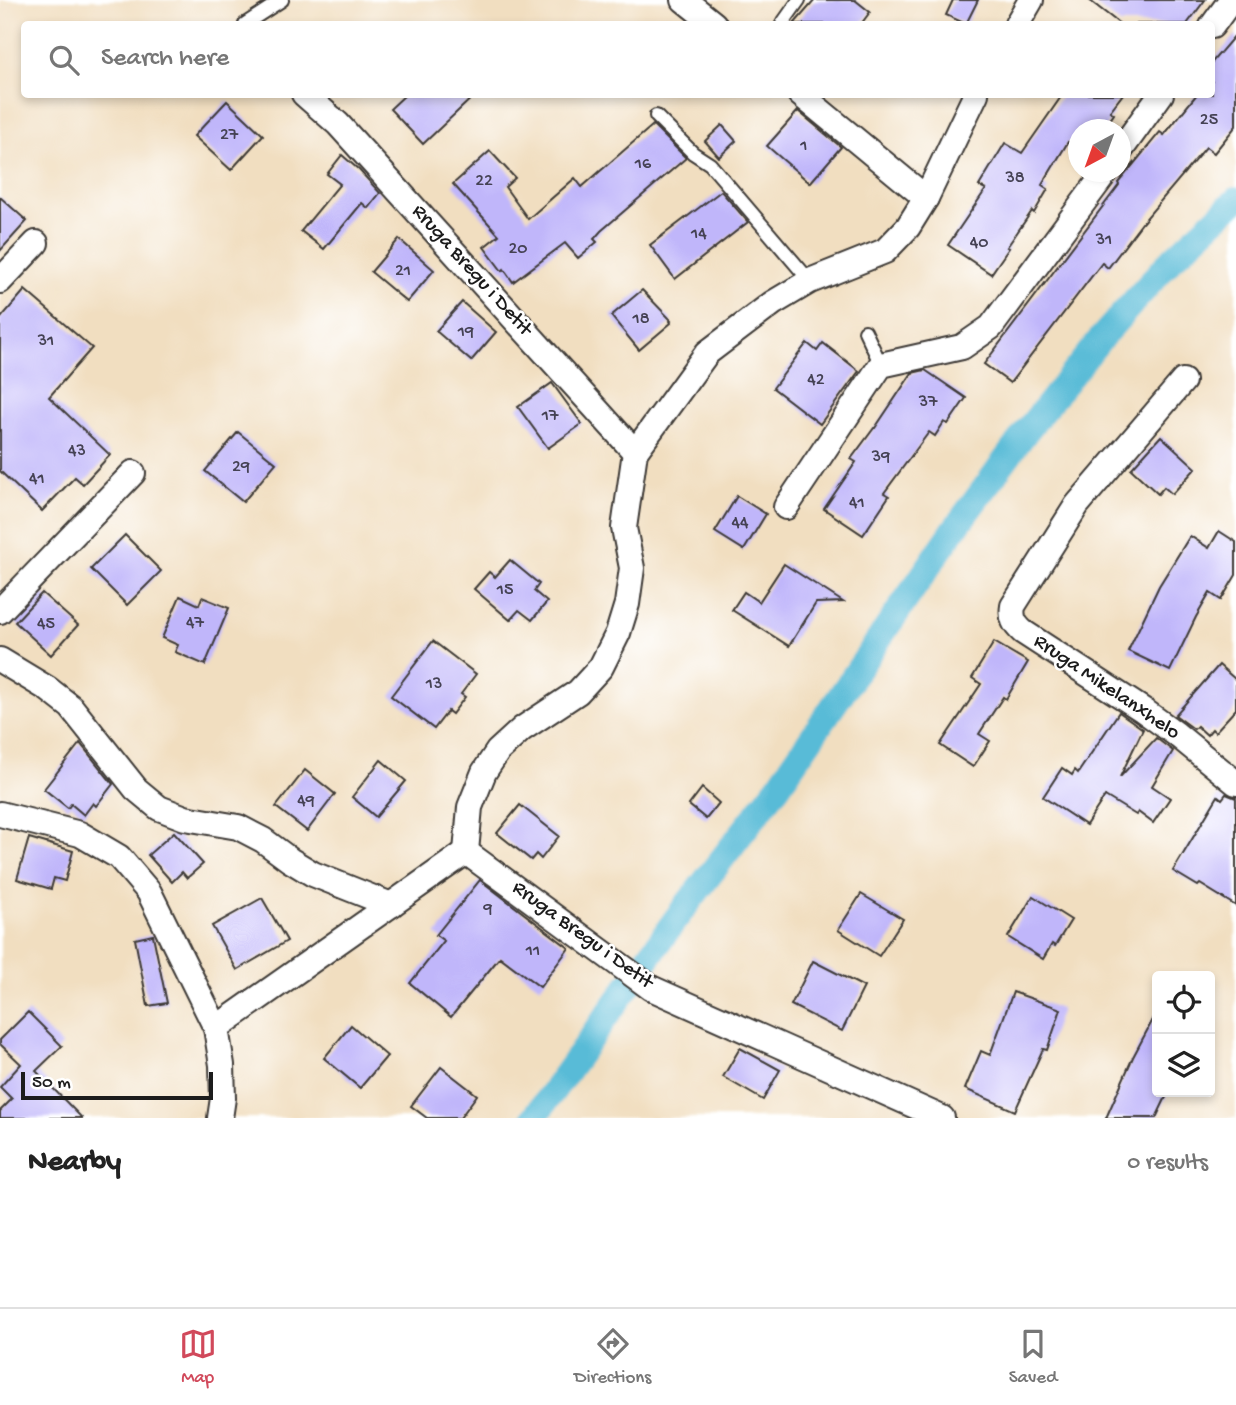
<!DOCTYPE html>
<style>
body{margin:0;font-family:"Gochi Hand",sans-serif;background:#f2f2f2;color:#222}
.controls{position:absolute;right:21px;bottom:21px;display:grid;overflow:hidden;border-radius:7px;box-shadow:0 4px 10px #0003}
.controls button{width:63px;height:63px;display:grid;place-items:center;padding:0;border:0;border-bottom:2px solid #e0e0e0;background:#fff;color:#222;font:35px sans-serif}
.compass{position:absolute;left:1068px;top:119px;width:63px;height:63px;border-radius:50%;background:#fff;box-shadow:0 4px 10px #0003;rotate:221deg}
.scale{position:absolute;left:21px;bottom:18px;width:192px;box-sizing:border-box;padding-left:7px;border:4px solid #1c1c1c;border-top:0;font-size:19px;line-height:24px;white-space:nowrap;color:#1c1c1c;-webkit-text-stroke:5px #fff;paint-order:stroke}
.list{margin:0;padding:0;list-style:none}
h2{display:flex;justify-content:space-between;align-items:center;height:91px;margin:0;padding:0 28px;font-size:30px}
h2 small{font-size:23px;font-weight:400;color:#767676}
.icon{flex:none;width:38px;height:38px;fill:none;stroke:currentColor;stroke-width:2;stroke-linecap:round;stroke-linejoin:round}
.map{position:relative;flex:none;width:1236px;height:1118px;overflow:hidden}
.search{position:absolute;background:#fff;box-shadow:0 4px 10px #0003;left:21px;right:21px;top:21px;height:77px;display:flex;align-items:center;gap:18px;box-sizing:border-box;padding:0 24px;border-radius:7px;color:#767676;font-size:26px}
.sheet{height:189px;background:#fff}
nav{display:flex;justify-content:space-around;align-items:center;box-sizing:border-box;height:98px;border-top:2px solid #e0e0e0;background:#fff;font-size:19px;color:#767676}
nav a{display:grid;justify-items:center;gap:4px}
nav .on{color:#d1495b}
.map>svg:first-child{display:block}
.lines{fill:none;stroke-linecap:round;stroke-linejoin:round}
.canal{stroke:#59bbd7;stroke-width:26}
.building{fill:#c0b6fa}
.service-casing{stroke:#3c3935;stroke-width:16}
.minor-casing{stroke:#3c3935;stroke-width:28}
.service{stroke:#fff;stroke-width:12}
.minor{stroke:#fff;stroke-width:24}
.labels{text-anchor:middle;dominant-baseline:central;stroke-width:5;stroke-linejoin:round;paint-order:stroke}
.number-label{font-size:18px;fill:#454254}
.street-label{font-size:21px;fill:#1c1c1c;stroke:#fff}
</style>
<div class="map">
<svg width="1236" height="1118" viewBox="0 0 1236 1118">
<rect width="100%" height="100%" fill="#fff"/>
<filter id="ink" filterUnits="userSpaceOnUse"><feTurbulence type="fractalNoise" baseFrequency=".0143" numOctaves="2"/><feDisplacementMap in="SourceGraphic" scale="14" xChannelSelector="R" yChannelSelector="G"/><feConvolveMatrix kernelMatrix="1 2 1 2 8 2 1 2 1" color-interpolation-filters="sRGB"/></filter>
<filter id="wash" filterUnits="userSpaceOnUse"><feTurbulence type="fractalNoise" baseFrequency=".00686" numOctaves="4" result="noise"/><feDisplacementMap in="SourceGraphic" scale="28" xChannelSelector="R" yChannelSelector="G"/><feGaussianBlur stdDeviation="1.57" result="paint"/><feColorMatrix in="noise" values="0 0 0 0 0 0 0 0 0 0 0 0 0 0 0 0 0 1.4 0 .05"/><feComposite in="paint" operator="in"/></filter>
<g filter="url(#wash)">
<rect width="100%" height="100%" fill="#f1dec0"/>
<g class="lines">
<polyline class="canal" points="534,1118 675,920 779,785 953,531 1028,429 1102,337 1169,262 1236,200"/>
</g>
<g id="blocks">
<g class="building">
<polygon points="815,0 855,0 870,12 861,24 794,24"/>
<polygon points="953,0 978,0 966,24 946,15"/>
<polygon points="1089,0 1205,0 1187,24 1120,24"/>
<polygon points="1236,34 1236,126 1214,153 1206,147 1142,223 1108,268 1102,263 1010,383 984,364 1119,185 1118,183 1160,132 1164,135 1197,94 1212,94 1212,62"/>
<polygon points="406,94 476,94 423,144 390,109"/>
<polygon points="1063,94 1123,94 1110,111 1114,114 1103,130 1079,130 1079,149 1068,142 1042,185 1048,189 1034,213 1032,211 1007,247 1009,248 991,274 948,245 986,189 979,186 1005,143 1022,153"/>
<polygon points="227,101 263,135 231,170 194,136"/>
<polygon points="798,111 841,147 810,183 767,146"/>
<polygon points="653,125 686,158 601,231 594,239 597,242 578,258 565,243 513,282 504,269 502,271 484,247 499,235 453,184 490,151 515,178 505,187 528,219 575,178 582,187"/>
<polygon points="722,125 736,141 719,157 705,141"/>
<polygon points="342,155 359,170 380,193 368,208 362,203 324,249 301,231 340,184 327,174"/>
<polygon points="721,191 748,222 675,279 650,245"/>
<polygon points="0,197 27,221 0,251"/>
<polygon points="399,239 434,270 407,302 371,272"/>
<polygon points="25,290 92,348 49,397 110,455 83,484 75,477 42,511 0,471 0,319"/>
<polygon points="642,290 671,320 670,321 671,323 639,350 611,316"/>
<polygon points="462,302 496,332 471,361 436,331"/>
<polygon points="807,343 817,351 823,343 859,371 820,424 773,388"/>
<polygon points="925,370 966,398 948,424 944,422 935,436 929,432 884,493 889,496 863,535 824,509 856,462 851,459 874,428 875,428 912,373"/>
<polygon points="552,383 582,424 548,448 518,407"/>
<polygon points="238,432 276,463 243,502 205,471"/>
<polygon points="1161,436 1196,468 1172,494 1164,487 1158,494 1131,469"/>
<polygon points="737,496 766,514 744,550 715,532"/>
<polygon points="1219,531 1236,542 1236,575 1221,600 1210,593 1196,617 1170,671 1128,651 1159,586 1190,536 1209,548"/>
<polygon points="125,535 161,571 127,605 91,569"/>
<polygon points="510,560 539,584 534,591 547,602 532,620 519,610 510,620 474,589 489,572 495,577"/>
<polygon points="784,564 843,602 816,603 789,646 732,610 744,592 759,602"/>
<polygon points="42,593 78,625 51,655 15,622"/>
<polygon points="180,596 199,605 202,597 229,608 205,665 175,652 178,645 162,638"/>
<polygon points="433,641 476,674 461,694 465,697 452,714 448,711 434,729 391,696"/>
<polygon points="994,642 1028,662 1006,699 1003,697 979,734 990,741 973,767 940,745 981,684 972,678"/>
<polygon points="1219,665 1236,680 1236,709 1215,732 1212,729 1207,735 1197,726 1194,729 1175,715"/>
<polygon points="1119,712 1143,729 1120,777 1156,738 1173,751 1152,786 1170,798 1153,823 1138,812 1136,815 1105,796 1086,825 1043,797 1062,768 1072,775 1075,770 1078,773"/>
<polygon points="80,743 113,784 96,806 93,803 84,815 71,804 68,808 44,789"/>
<polygon points="381,760 406,781 376,817 352,797"/>
<polygon points="305,770 335,794 307,831 276,807"/>
<polygon points="702,788 719,803 706,819 689,805"/>
<polygon points="1226,794 1236,798 1236,906 1200,884 1198,886 1173,871 1218,796 1222,799"/>
<polygon points="520,805 559,836 541,859 536,854 531,860 497,833"/>
<polygon points="174,832 203,864 187,878 182,872 172,882 148,855"/>
<polygon points="29,838 73,851 65,881 54,878 51,889 17,879"/>
<polygon points="480,880 569,948 540,987 500,957 451,1017 410,983 444,941 436,935"/>
<polygon points="861,894 903,919 879,956 838,930"/>
<polygon points="1033,896 1071,920 1055,946 1052,944 1043,959 1008,937"/>
<polygon points="262,898 287,941 237,970 212,926"/>
<polygon points="153,935 167,1003 148,1006 135,939"/>
<polygon points="813,961 864,987 842,1031 791,1005"/>
<polygon points="1013,992 1061,1009 1047,1050 1043,1049 1015,1111 965,1089 981,1051 990,1055"/>
<polygon points="28,1012 62,1046 36,1071 82,1118 0,1118 0,1111 12,1099 0,1087 21,1064 0,1044 0,1040"/>
<polygon points="1157,1012 1157,1092 1167,1095 1156,1118 1106,1118 1133,1057"/>
<polygon points="351,1025 387,1056 360,1088 324,1058"/>
<polygon points="740,1048 780,1070 763,1100 723,1077"/>
<polygon points="441,1067 477,1095 460,1118 427,1118 411,1106"/>
</g>
</g>
</g>
<g filter="url(#ink)">
<use href="#blocks" fill-opacity="0" stroke="#3c3935" stroke-width="2"/>
<g class="lines">
<defs>
<g id="service">
<polyline points="245,24 282,0"/>
<polyline points="782,24 799,0"/>
<polyline points="656,116 693,153 710,164 810,281"/>
<polyline points="865,331 881,365"/>
</g>
<g id="minor">
<polyline points="684,0 714,24"/>
<polyline points="1017,24 1031,0"/>
<polyline points="1212,26 1231,0"/>
<polyline points="304,94 338,124 635,452"/>
<polyline points="800,94 926,198"/>
<polyline points="1120,151 1161,94"/>
<polyline points="0,281 36,243"/>
<path d="M1183 381 1077 505 1013 606C1011 618 1014 624 1023 632L1143 710 1176 734 1236 783"/>
<polyline points="786,507 881,365 962,347 991,327 1106,172"/>
<polyline points="0,611 133,473"/>
<polyline points="0,660 48,689 71,707 136,789 159,808 185,818 238,827 263,840 290,860 313,874 391,905"/>
<polyline points="0,814 80,834 119,857 149,892 216,1028 222,1065 223,1098 220,1118"/>
<polyline points="466,852 470,807 484,772 498,751 522,729 578,692 601,667 618,633 627,604 632,568 624,528 635,452 707,353 773,303 810,281 885,251 908,227 926,198 976,94"/>
<polyline points="466,852 651,988 942,1118"/>
<polyline points="216,1028 466,852"/>
</g>
</defs>
<use href="#service" class="service-casing"/>
<use href="#minor" class="minor-casing"/>
<use href="#service" class="service"/>
<use href="#minor" class="minor"/>
</g>
</g>
<g class="labels">
<g class="number-label">
<text x="1209" y="120">25</text>
<text x="229" y="135">27</text>
<text x="804" y="146">1</text>
<text x="643" y="164">16</text>
<text x="1015" y="178">38</text>
<text x="484" y="181">22</text>
<text x="699" y="234">14</text>
<text x="1104" y="240">31</text>
<text x="979" y="243">40</text>
<text x="518" y="249">20</text>
<text x="403" y="271">21</text>
<text x="641" y="319">18</text>
<text x="466" y="332">19</text>
<text x="46" y="341">31</text>
<text x="816" y="380">42</text>
<text x="928" y="402">37</text>
<text x="550" y="416">17</text>
<text x="77" y="451">43</text>
<text x="881" y="457">39</text>
<text x="241" y="467">29</text>
<text x="37" y="479">41</text>
<text x="857" y="503">41</text>
<text x="740" y="523">44</text>
<text x="505" y="590">15</text>
<text x="195" y="623">47</text>
<text x="46" y="624">45</text>
<text x="434" y="684">13</text>
<text x="306" y="801">49</text>
<text x="488" y="909">9</text>
<text x="533" y="951">11</text>
</g>
<g class="street-label">
<text transform="translate(471 271) rotate(48)">Rruga Bregu i Detit</text>
<text transform="translate(1106 688) rotate(34)">Rruga Mikelanxhelo</text>
<text transform="translate(582 936) rotate(36)">Rruga Bregu i Detit</text>
</g>
</g>
</svg>
<div class="controls">
<button><svg class="icon" aria-label="locate" viewBox="0 0 24 24"><circle cx="12" cy="12" r="6"/><path d="M12 2v4M12 18v4M2 12h4M18 12h4"/></svg></button>
<button><svg class="icon" aria-label="layers" viewBox="0 0 24 24"><path d="M12 4l9 5-9 5-9-5zM3 14l9 5 9-5"/></svg></button>
</div>
<svg class="compass" viewBox="-18 -18 36 36"><path d="M0-13l5 13h-10z" fill="#e53935"/><path d="M0 13l5-13h-10z" fill="#767676"/></svg>
<div class="scale">50 m</div>
<div class="search"><svg class="icon" aria-label="search" viewBox="0 0 24 24"><circle cx="10" cy="10" r="6"/><path d="M15 15l6 6"/></svg>Search here</div>
</div>
<section class="sheet">
<h2>Nearby<small>0 results</small></h2>
<ul class="list">
</ul>
</section>
<nav>
<a class="on"><svg class="icon" aria-label="map" viewBox="0 0 24 24"><path d="M3 6l6-2 6 2 6-2v14l-6 2-6-2-6 2zM9 4v14M15 6v14"/></svg>Map</a>
<a><svg class="icon" aria-label="directions" viewBox="0 0 24 24"><path d="M12 3l9 9-9 9-9-9zM9 14v-3h6M13 9l2 2-2 2"/></svg>Directions</a>
<a><svg class="icon" aria-label="saved" viewBox="0 0 24 24"><path d="M7 4h10v16l-5-4-5 4z"/></svg>Saved</a>
</nav>
